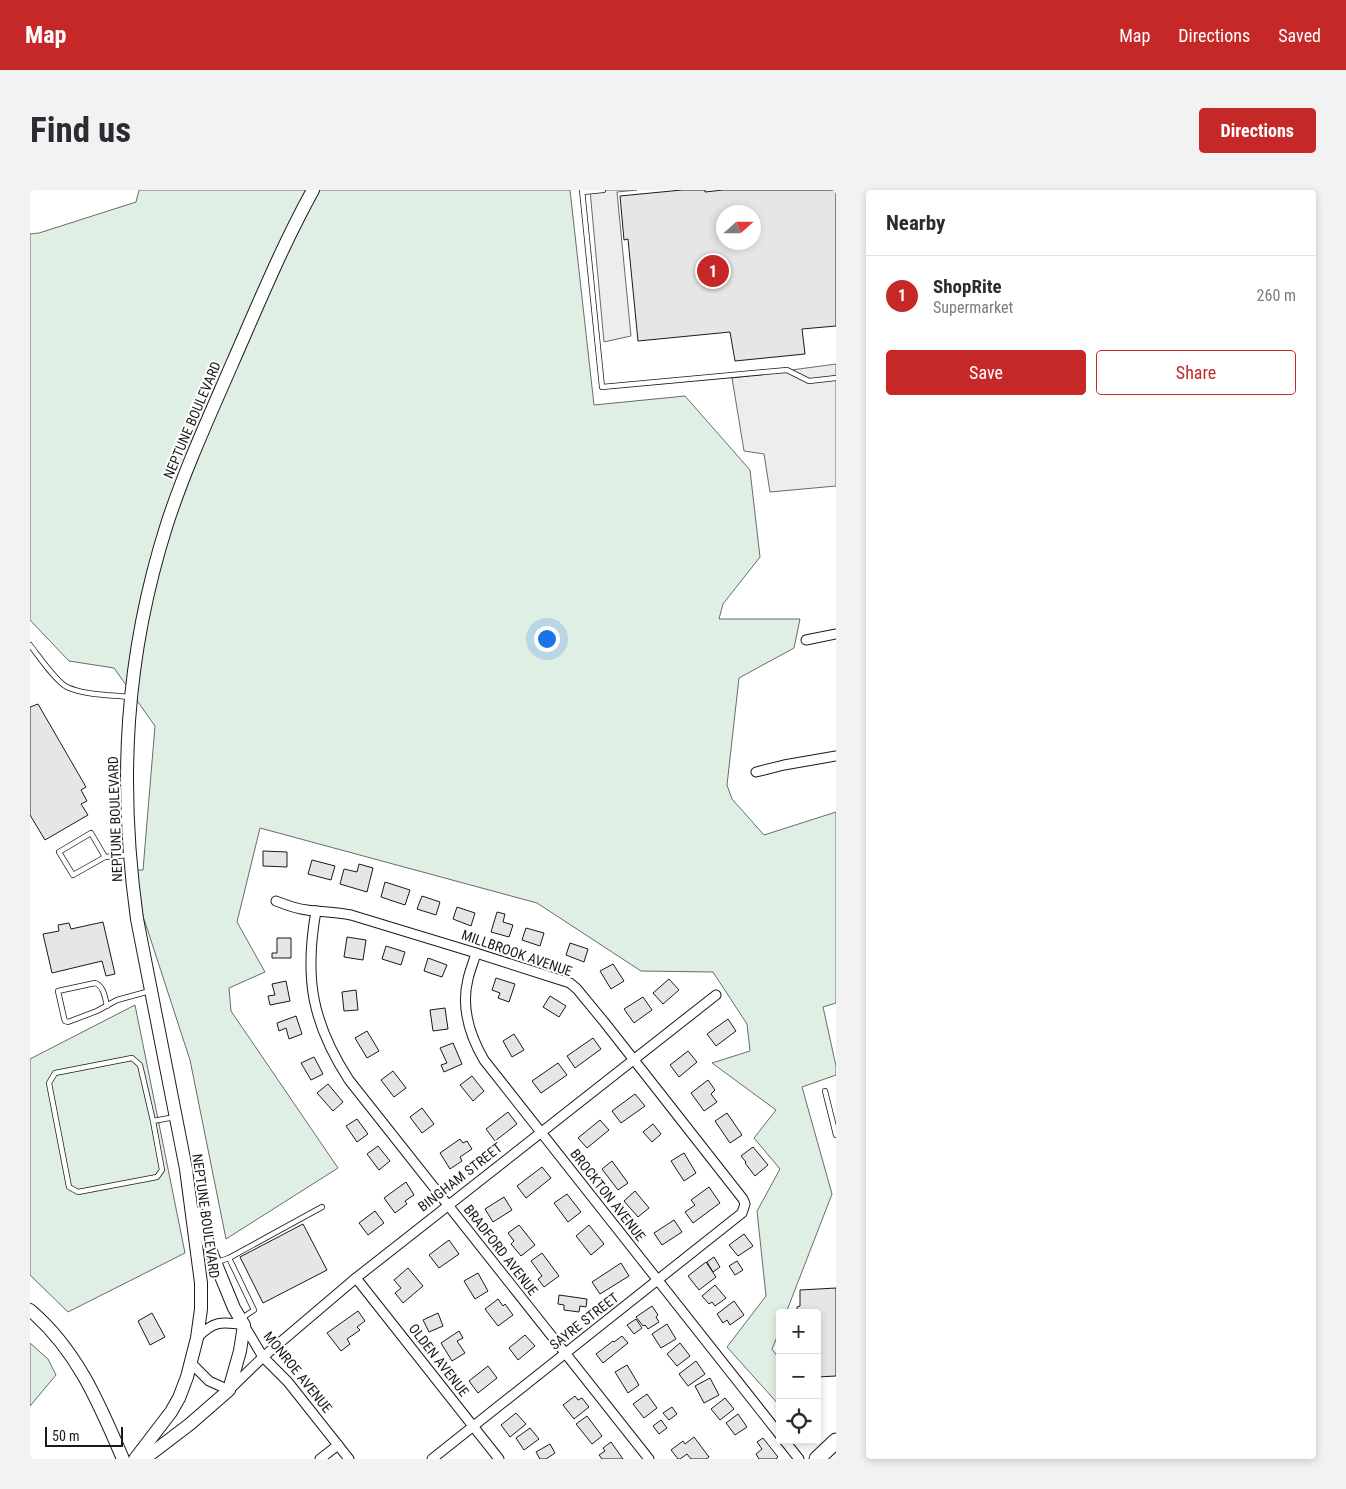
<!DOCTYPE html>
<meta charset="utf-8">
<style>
body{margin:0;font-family:"Roboto Condensed",sans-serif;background:#f2f2f3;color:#2b2b33}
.controls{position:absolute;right:15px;bottom:15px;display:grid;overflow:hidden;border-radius:5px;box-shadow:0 2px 8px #0003}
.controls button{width:45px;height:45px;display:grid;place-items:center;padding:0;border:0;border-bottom:1px solid #e1e1e2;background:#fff;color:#2b2b33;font:25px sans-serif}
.compass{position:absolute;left:686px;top:15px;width:45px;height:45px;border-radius:50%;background:#fff;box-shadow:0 2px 8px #0003;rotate:69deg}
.scale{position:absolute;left:15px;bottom:12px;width:78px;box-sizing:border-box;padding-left:5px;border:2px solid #1a1a1a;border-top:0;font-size:14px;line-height:18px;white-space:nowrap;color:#1a1a1a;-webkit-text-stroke:4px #fff;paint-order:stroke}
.you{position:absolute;left:516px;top:448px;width:18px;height:18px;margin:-12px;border:4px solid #fff;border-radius:50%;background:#1a73e8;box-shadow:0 0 0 8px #1a73e833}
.badge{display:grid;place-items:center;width:32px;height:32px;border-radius:50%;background:#c62828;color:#fff;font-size:16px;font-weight:700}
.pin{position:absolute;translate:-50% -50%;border:2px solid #fff;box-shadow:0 1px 5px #0006}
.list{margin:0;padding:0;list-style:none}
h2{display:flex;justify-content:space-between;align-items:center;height:65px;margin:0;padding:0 20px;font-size:21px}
h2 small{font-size:16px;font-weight:400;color:#7c7c81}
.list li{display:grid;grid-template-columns:32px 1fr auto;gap:15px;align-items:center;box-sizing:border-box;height:80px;padding:0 20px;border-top:1px solid #e1e1e2}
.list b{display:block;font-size:19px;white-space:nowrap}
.list p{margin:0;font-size:16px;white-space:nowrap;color:#7c7c81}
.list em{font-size:16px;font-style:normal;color:#7c7c81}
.actions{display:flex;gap:10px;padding:15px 20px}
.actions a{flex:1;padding:11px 0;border:1px solid #c62828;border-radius:5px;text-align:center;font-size:18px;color:#c62828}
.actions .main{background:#c62828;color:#fff}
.icon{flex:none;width:28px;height:28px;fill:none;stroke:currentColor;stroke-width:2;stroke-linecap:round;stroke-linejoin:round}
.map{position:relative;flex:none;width:806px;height:1269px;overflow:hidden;border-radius:5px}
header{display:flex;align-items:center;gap:30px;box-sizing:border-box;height:70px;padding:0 25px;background:#c62828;color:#fff}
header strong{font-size:24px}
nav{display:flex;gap:28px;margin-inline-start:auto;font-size:18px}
.intro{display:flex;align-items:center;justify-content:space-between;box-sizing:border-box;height:120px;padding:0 30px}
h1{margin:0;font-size:35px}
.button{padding:12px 22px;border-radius:5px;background:#c62828;color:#fff;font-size:18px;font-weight:700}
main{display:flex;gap:30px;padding:0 30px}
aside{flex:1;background:#fff;border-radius:5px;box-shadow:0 2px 8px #0003}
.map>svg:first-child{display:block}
.green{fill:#e0efe3;stroke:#6a6a6a}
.parking{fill:#ededed;stroke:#6a6a6a}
.building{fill:#e6e6e6;stroke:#1a1a1a;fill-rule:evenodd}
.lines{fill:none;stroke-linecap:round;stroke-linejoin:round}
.lane-casing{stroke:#1a1a1a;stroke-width:6}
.street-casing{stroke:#1a1a1a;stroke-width:11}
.secondary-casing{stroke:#1a1a1a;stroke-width:14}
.primary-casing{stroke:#1a1a1a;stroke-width:17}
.lane{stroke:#fff;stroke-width:4.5}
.street{stroke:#fff;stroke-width:9}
.secondary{stroke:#fff;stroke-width:12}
.primary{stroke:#fff;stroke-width:15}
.labels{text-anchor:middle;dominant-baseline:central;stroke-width:4;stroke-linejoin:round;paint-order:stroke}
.street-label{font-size:14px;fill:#1a1a1a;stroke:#fff}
</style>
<header>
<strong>Map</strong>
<nav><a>Map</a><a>Directions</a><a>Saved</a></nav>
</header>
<div class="intro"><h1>Find us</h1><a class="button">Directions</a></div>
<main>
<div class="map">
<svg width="806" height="1269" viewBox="0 0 806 1269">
<rect width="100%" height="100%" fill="#fff"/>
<g class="green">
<polygon points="109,0 540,0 564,215 655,206 720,280 730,367 693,414 689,429 770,429 764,458 709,488 697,595 702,609 734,645 806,622 806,813 793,817 806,876 806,885 772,897 802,1004 756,1123 750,1123 750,1140 742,1159 750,1170 750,1216 697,1157 736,1106 727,1021 750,979 724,948 746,920 682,873 720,861 717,834 683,782 611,781 507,713 230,638 207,732 235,782 199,798 201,821 308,978 196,1049 160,870 98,680 113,680 125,536 84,478 39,471 0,430 0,44 9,43 106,12"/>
<polygon points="105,815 155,1063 38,1122 0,1085 0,869"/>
<polygon points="0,1153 18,1169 26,1185 0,1216"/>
</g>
<g class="parking">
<polygon points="560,0 607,0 587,2 601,146 574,152"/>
<polygon points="806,174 806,296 740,302 734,264 714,261 702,188"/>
</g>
<g class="building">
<path d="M652 0H675V2L693 0H806V136L772 139 775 164 705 171 700 142 608 151 598 49 594 50 590 6ZM694 22H724V52H694Z"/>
<polygon points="8,514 56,597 51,600 57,611 51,614 58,625 15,650 0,625 0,517"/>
<polygon points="233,661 257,662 257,677 233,676"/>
<polygon points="282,670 305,676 301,690 278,684"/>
<polygon points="329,674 343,678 337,702 310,694 314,679 327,682"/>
<polygon points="355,692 380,700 375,715 351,707"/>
<polygon points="392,706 410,712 406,725 387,719"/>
<polygon points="427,717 445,723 441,736 423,729"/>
<polygon points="467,722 475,724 473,732 483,735 479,747 461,742"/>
<polygon points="73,732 85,784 76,786 72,771 22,783 13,744 29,741 28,735 39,733 41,739"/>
<polygon points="496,738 514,743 510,756 492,750"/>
<polygon points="317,747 336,750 333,770 314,767"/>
<polygon points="247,748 261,748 261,768 242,768 242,763 247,763"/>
<polygon points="540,753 558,759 554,772 536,765"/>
<polygon points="356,756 375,762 371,775 352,769"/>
<polygon points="398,768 417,775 412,787 394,781"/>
<polygon points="583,774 594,791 581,799 570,781"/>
<polygon points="466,788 485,794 479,812 468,808 470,803 462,800"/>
<polygon points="639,789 649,800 633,814 623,803"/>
<polygon points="256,791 260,811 240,815 238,806 245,805 242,794"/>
<polygon points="326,800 328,820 314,821 312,802"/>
<polygon points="520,806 536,816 529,827 513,817"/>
<polygon points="613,807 622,820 604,833 594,819"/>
<polygon points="415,818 418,839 403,841 400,820"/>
<polygon points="266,826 272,844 259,849 256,838 249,841 247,833"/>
<polygon points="698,829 706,841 686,856 677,844"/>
<polygon points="337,841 349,861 337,868 325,848"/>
<polygon points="484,844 494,860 482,867 473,851"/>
<polygon points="563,848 571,859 545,878 537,866"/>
<polygon points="423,853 432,874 414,882 411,875 417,873 410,858"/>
<polygon points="658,861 667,872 649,887 640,875"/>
<polygon points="284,867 293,884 281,890 271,873"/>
<polygon points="528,873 537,885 511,903 502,891"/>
<polygon points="363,881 376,898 364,907 351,890"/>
<polygon points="442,886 454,901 443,911 430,895"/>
<polygon points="678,890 685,900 681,904 687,912 674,921 661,903"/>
<polygon points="298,894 313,912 303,921 287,903"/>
<polygon points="605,904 615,916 591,933 582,921"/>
<polygon points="392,918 404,934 392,943 380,927"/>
<polygon points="478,922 487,934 465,951 456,939"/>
<polygon points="697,923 712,945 700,953 685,931"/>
<polygon points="327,929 338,944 327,952 316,936"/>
<polygon points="570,930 579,940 557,958 548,948"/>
<polygon points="623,934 631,944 622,952 613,942"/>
<polygon points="430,949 433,953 437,951 442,959 430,967 432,971 420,979 410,963"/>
<polygon points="348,956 360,971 349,980 337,964"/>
<polygon points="723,957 738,975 725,986 715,973 716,972 711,966"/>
<polygon points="654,963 666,983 654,991 641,971"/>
<polygon points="582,971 598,993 588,1000 572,979"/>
<polygon points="512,977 521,988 496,1008 487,996"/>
<polygon points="376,992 384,1005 375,1011 377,1014 365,1023 354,1008"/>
<polygon points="679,997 690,1013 663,1033 655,1022 665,1015 661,1010"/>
<polygon points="605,1001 619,1018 608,1027 594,1011"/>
<polygon points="537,1004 551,1022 538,1032 524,1013"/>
<polygon points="474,1007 482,1020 463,1032 455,1019"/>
<polygon points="345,1021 354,1033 338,1045 329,1033"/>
<polygon points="644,1030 652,1042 632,1055 624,1043"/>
<polygon points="273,1034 297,1080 233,1113 210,1067"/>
<polygon points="489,1035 505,1055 491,1066 481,1054 484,1051 478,1043"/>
<polygon points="559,1035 574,1054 561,1065 546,1046"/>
<polygon points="714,1044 723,1056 708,1066 699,1055"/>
<polygon points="419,1050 429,1064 409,1078 399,1065"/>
<polygon points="512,1063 529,1086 514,1097 508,1089 512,1086 501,1071"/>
<polygon points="684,1067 690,1077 683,1082 677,1072"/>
<polygon points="707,1071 713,1080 705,1085 699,1076"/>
<polygon points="676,1072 686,1087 669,1100 658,1086"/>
<polygon points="591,1073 599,1086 570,1104 562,1092"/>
<polygon points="378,1078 393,1096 373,1113 365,1103 371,1098 364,1090"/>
<polygon points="448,1083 458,1101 445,1109 434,1091"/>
<polygon points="685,1095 696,1108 685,1116 682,1112 679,1114 672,1106"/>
<polygon points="806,1098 806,1186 787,1187 787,1123 767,1123 767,1117 770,1116 770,1100"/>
<polygon points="529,1105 557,1109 556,1117 550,1116 549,1122 534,1120 534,1115 528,1114"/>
<polygon points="468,1109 473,1116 475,1114 483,1125 468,1136 455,1119"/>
<polygon points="704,1111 714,1125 700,1135 697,1130 693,1133 687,1124"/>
<polygon points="622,1116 628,1125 626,1127 629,1132 618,1139 615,1135 613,1136 606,1127"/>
<polygon points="328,1121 335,1131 327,1137 330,1140 317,1149 320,1154 311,1161 297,1143"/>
<polygon points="122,1123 135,1147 120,1155 108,1131"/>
<polygon points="408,1123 413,1136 399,1142 393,1130"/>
<polygon points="606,1129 612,1138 604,1144 597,1135"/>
<polygon points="637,1134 646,1149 631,1158 622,1144"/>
<polygon points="429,1141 433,1148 427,1151 435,1163 422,1171 411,1153"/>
<polygon points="495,1145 505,1156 488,1170 479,1158"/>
<polygon points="592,1146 598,1153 573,1173 566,1164 583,1151 584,1152"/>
<polygon points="650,1153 660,1166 647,1176 637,1164"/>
<polygon points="666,1171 675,1184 658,1196 649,1184"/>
<polygon points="597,1175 609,1195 598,1203 585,1182"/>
<polygon points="458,1176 467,1188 448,1203 439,1191"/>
<polygon points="680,1188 689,1205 674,1213 665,1196"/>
<polygon points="617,1204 627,1218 614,1228 603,1214"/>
<polygon points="545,1206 548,1210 552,1208 559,1217 544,1229 533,1215"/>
<polygon points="695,1208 704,1219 690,1230 681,1219"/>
<polygon points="642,1217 647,1224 639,1230 633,1223"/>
<polygon points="486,1223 496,1234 480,1247 471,1235"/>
<polygon points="708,1224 717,1237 705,1245 696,1233"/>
<polygon points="557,1226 572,1246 562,1254 546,1234"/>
<polygon points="631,1230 637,1238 629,1244 623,1236"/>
<polygon points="500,1238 509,1249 494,1260 486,1248"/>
<polygon points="664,1247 679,1267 676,1269 661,1269 657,1264 650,1269 648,1269 641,1260 653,1251 655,1254"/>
<polygon points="733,1248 748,1267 746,1269 729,1269 726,1264 732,1259 727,1252"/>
<polygon points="581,1252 593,1269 572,1269 569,1265 575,1261 573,1258"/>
<polygon points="520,1254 525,1263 516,1269 510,1269 506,1262"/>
</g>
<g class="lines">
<defs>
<g id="lane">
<polyline points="552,0 572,197 757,180 779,191 806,188"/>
<polyline points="553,2 573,0"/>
<path d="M0 455C8 465 26 492 37 497 54 505 80 505 99 507"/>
<polyline points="75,667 61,643 29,662 43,685 75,667 98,665"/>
<path d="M77 816C75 808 74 796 65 793L28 801 34 828 35 831 38 832 67 821 87 810 120 801"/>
<polyline points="795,901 806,945"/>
<polyline points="123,931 110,875 102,868 25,883 19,893 39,997 48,1002 127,987 132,980 123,931 145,927"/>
<polyline points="199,1068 292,1017"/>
<polyline points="187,1072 199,1068 224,1120 212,1128"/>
</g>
<g id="street">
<polyline points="776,450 806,444"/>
<polyline points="726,582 754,575 806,566"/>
<path d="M246 711C256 715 266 719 277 720 292 722 306 722 321 725L446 763 540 793 547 799 575 833 713 1009 715 1014 712 1023 402 1269"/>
<path d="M286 721C274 788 282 833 319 890L619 1269"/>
<path d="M446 763C444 771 440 780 438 789 431 817 440 846 454 870L750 1245"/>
<polyline points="326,1088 469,1269"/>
<path d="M167 1148C183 1131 192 1131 214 1135L233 1167 258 1192 319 1269"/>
<polyline points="161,1173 179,1191 199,1200 233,1167 326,1088 686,805"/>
<polyline points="754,1250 769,1269"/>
<polyline points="290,1269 308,1255"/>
</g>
<g id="secondary">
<path d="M0 1120C47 1160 69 1213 93 1269"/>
<path d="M105 1269 141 1222 149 1208 157 1187 167 1148 171 1119V1093L156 979 107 729C88 592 95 466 137 334 155 279 179 227 202 174 228 115 252 56 283 0"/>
<polyline points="114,1269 160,1234 199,1200 210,1161 214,1135 204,1118 183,1067 168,1024"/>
</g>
<polyline id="primary" points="787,1269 806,1251"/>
</defs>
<use href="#lane" class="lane-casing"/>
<use href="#street" class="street-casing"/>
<use href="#secondary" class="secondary-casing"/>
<use href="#primary" class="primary-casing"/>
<use href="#lane" class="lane"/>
<use href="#street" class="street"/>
<use href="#secondary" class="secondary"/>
<use href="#primary" class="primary"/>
</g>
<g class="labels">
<g class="street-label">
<text transform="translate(162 230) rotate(-67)">NEPTUNE BOULEVARD</text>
<text transform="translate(85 629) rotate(-92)">NEPTUNE BOULEVARD</text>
<text transform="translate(487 763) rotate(19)">MILLBROOK AVENUE</text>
<text transform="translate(430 987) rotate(-38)">BINGHAM STREET</text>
<text transform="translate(578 1005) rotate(52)">BROCKTON AVENUE</text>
<text transform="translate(176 1026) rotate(82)">NEPTUNE BOULEVARD</text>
<text transform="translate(471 1060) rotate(52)">BRADFORD AVENUE</text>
<text transform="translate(554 1131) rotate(-38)">SAYRE STREET</text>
<text transform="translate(409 1170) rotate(52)">OLDEN AVENUE</text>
<text transform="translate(268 1182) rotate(51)">MONROE AVENUE</text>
</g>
</g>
</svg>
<div class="controls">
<button>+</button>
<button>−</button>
<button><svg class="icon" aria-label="locate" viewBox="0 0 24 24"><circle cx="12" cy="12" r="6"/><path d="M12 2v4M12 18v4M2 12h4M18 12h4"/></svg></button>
</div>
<svg class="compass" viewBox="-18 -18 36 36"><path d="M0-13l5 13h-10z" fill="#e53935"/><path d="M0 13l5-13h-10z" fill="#7c7c81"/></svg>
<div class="scale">50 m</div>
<div class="you"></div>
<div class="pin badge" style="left:683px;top:81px">1</div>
</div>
<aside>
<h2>Nearby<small></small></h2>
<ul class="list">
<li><span class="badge">1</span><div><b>ShopRite</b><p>Supermarket</p></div><em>260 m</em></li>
</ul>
<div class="actions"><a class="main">Save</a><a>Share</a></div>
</aside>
</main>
